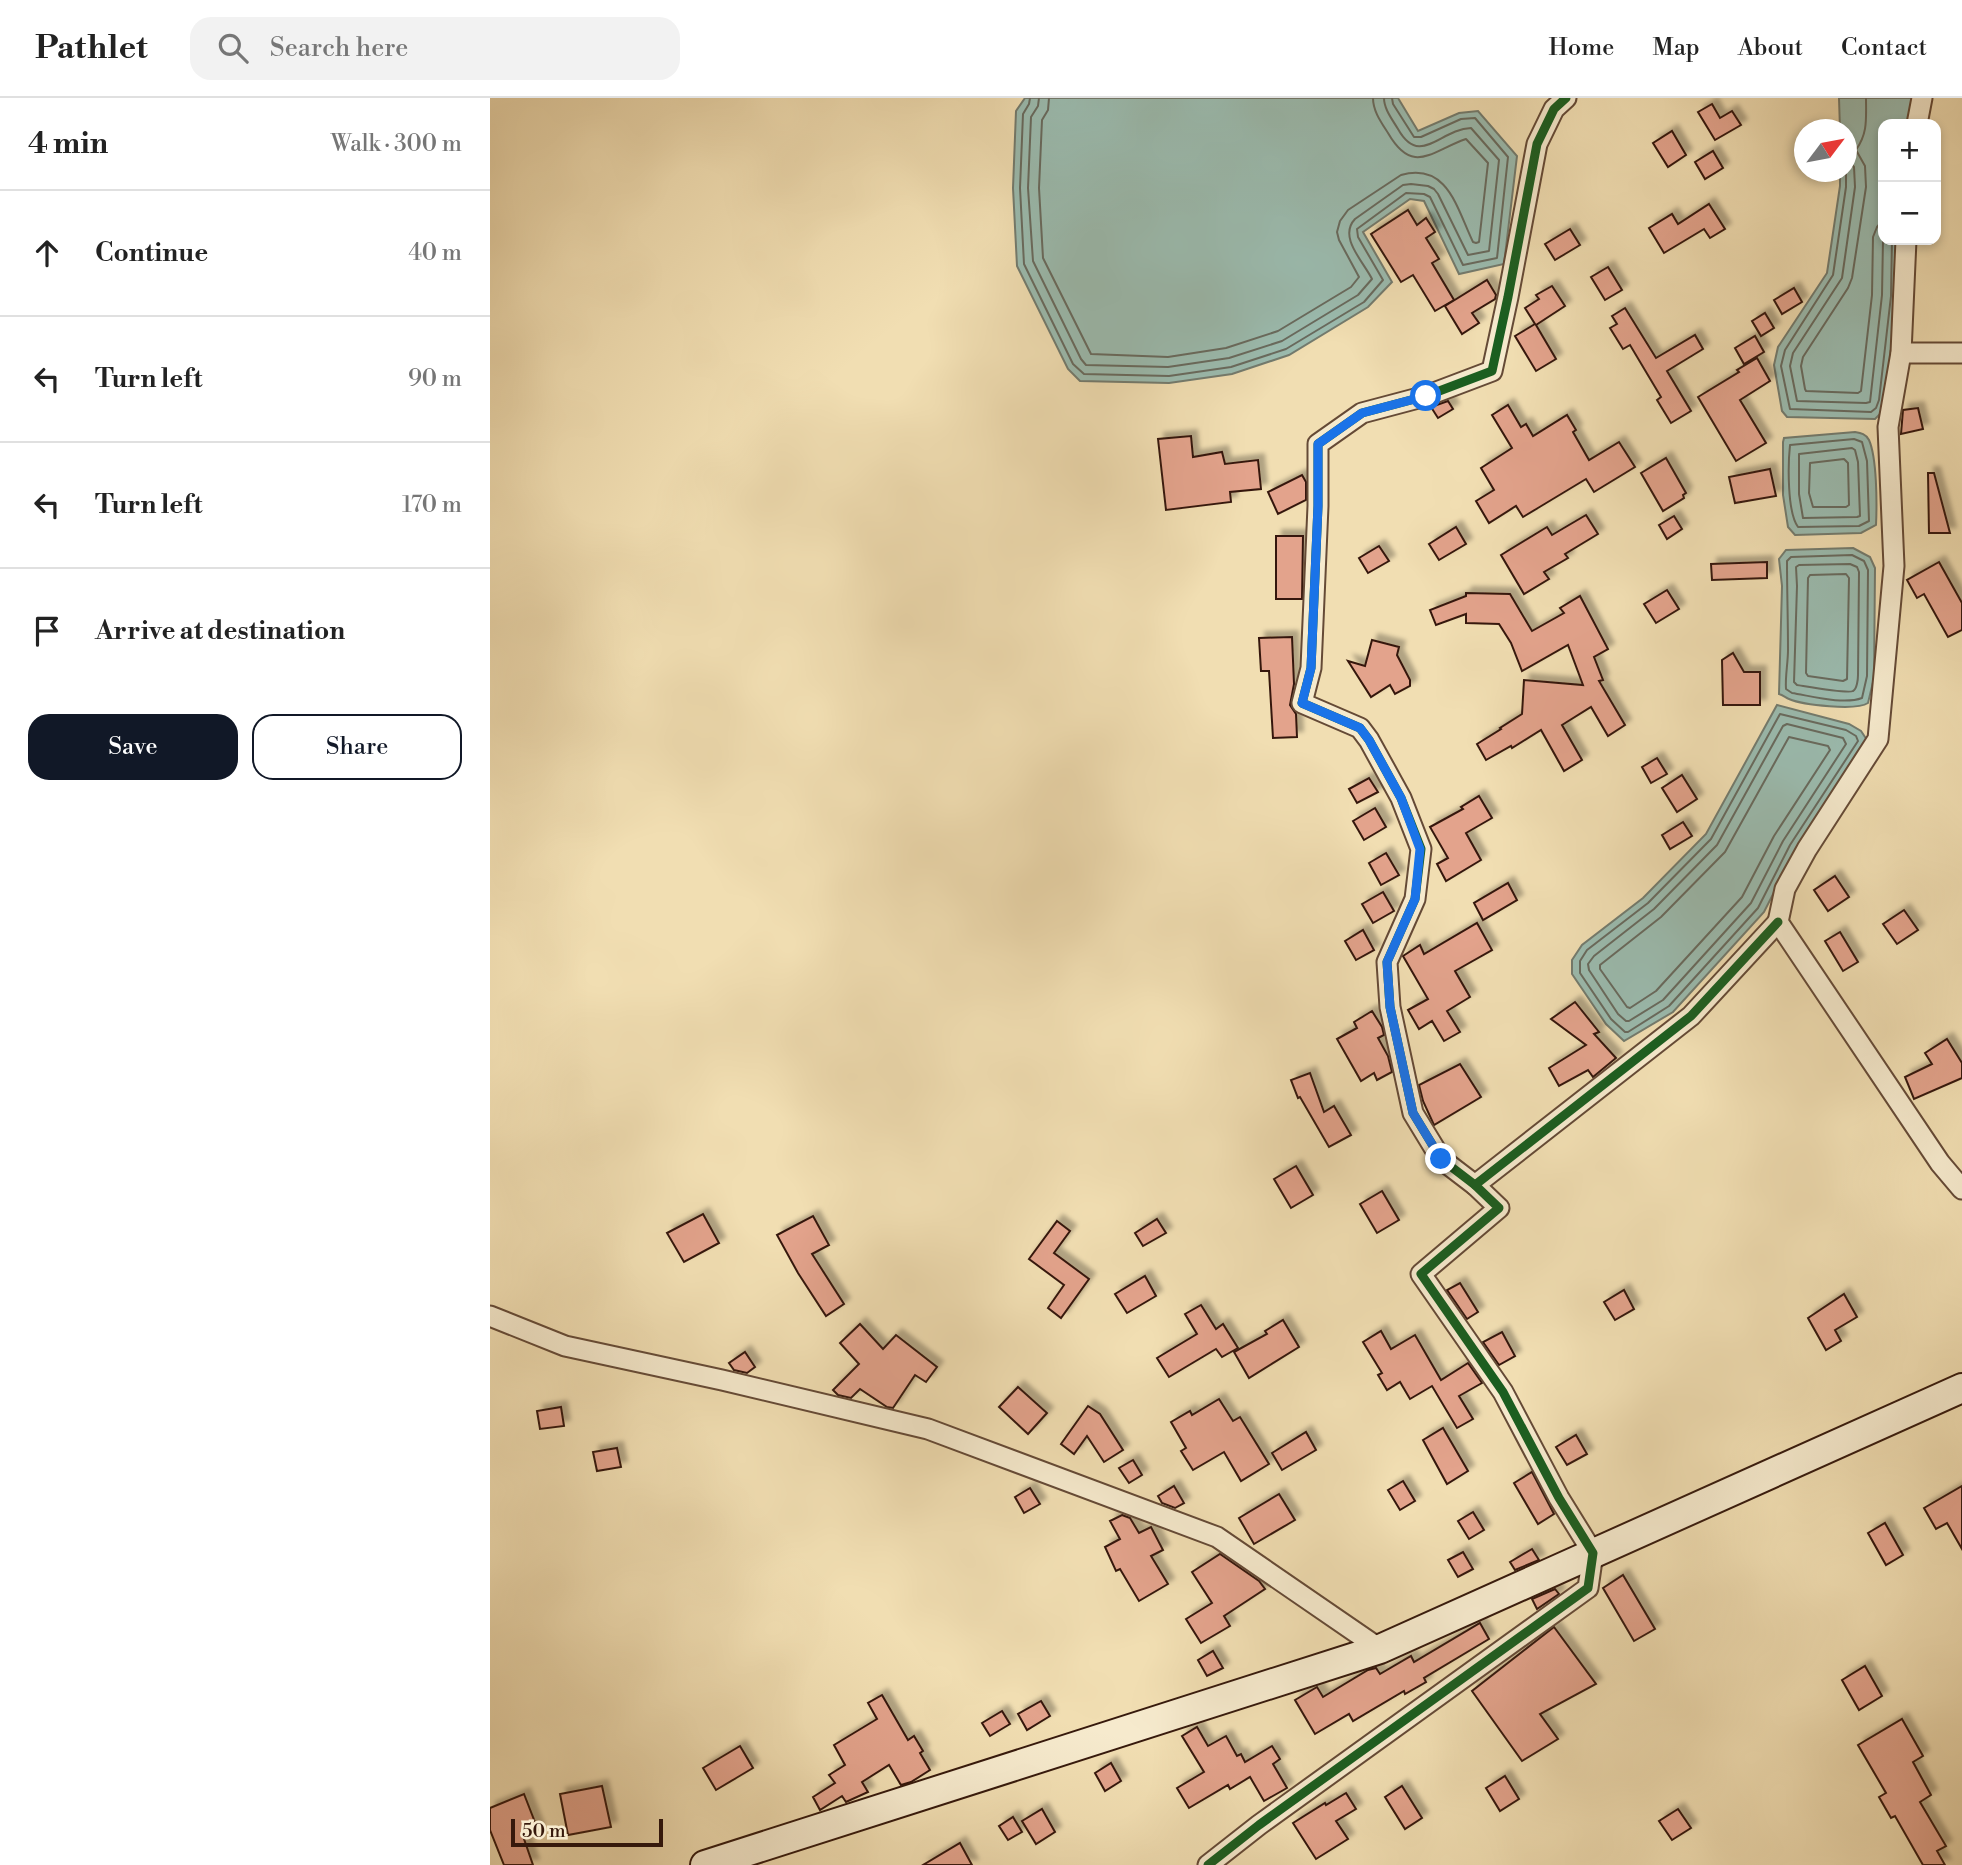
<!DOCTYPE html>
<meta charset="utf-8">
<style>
body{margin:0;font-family:"Libre Bodoni",serif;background:#f2f2f2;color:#222}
.controls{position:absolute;right:21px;top:21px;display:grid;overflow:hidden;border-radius:14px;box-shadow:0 4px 10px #0003}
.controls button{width:63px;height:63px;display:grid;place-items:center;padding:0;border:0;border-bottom:2px solid #e0e0e0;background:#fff;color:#222;font:35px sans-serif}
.compass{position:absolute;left:1304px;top:21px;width:63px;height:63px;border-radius:50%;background:#fff;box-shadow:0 4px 10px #0003;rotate:58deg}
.scale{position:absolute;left:21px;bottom:18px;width:152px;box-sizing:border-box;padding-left:7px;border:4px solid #36190c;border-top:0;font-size:19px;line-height:24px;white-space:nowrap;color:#36190c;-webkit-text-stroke:5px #f6eacd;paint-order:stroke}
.stop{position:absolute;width:21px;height:21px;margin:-16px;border:5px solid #1a73e8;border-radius:50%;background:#fff}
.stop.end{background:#1a73e8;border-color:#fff;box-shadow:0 2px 7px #0008}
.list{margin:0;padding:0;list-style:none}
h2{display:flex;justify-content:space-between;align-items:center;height:91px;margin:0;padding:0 28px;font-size:30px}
h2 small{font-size:23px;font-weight:400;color:#767676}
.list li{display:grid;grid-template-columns:46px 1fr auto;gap:21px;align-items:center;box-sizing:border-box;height:126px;padding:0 28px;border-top:2px solid #e0e0e0}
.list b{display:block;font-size:26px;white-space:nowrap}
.list em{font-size:23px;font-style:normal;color:#767676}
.actions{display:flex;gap:14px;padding:21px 28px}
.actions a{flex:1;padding:16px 0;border:2px solid #111827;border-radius:21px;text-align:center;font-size:24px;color:#111827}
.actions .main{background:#111827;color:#fff}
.icon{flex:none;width:38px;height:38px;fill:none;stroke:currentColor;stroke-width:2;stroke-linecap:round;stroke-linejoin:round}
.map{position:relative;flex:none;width:1472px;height:1767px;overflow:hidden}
header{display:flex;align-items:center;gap:42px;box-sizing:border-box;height:98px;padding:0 35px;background:#fff;border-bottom:2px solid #e0e0e0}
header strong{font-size:33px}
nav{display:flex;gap:38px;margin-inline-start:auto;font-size:24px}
.search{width:490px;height:63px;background:#f2f2f2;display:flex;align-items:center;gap:18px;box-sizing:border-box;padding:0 24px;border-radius:21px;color:#767676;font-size:26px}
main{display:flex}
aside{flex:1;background:#fff}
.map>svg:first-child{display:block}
.water{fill:#9bbcb0;stroke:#737b6e;stroke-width:2}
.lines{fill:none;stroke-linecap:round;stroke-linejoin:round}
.shore{stroke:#686a5e;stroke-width:2}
.building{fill:#e3a38c;stroke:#36190c;stroke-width:2;filter:url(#shadow)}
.minor-casing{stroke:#654a36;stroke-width:23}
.secondary-casing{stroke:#36190c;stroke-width:32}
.minor{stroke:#f6eacd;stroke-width:19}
.secondary{stroke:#f6eacd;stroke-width:28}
.cycleway-casing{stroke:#f6eacd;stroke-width:13}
.cycleway{stroke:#1b5e20;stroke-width:9}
.route{stroke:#1a73e8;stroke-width:9}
</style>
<header>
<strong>Pathlet</strong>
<div class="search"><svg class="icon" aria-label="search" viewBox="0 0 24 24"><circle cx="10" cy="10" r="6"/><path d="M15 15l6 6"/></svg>Search here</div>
<nav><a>Home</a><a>Map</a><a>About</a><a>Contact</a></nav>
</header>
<main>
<aside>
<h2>4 min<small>Walk · 300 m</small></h2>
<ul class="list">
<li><svg class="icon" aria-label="ahead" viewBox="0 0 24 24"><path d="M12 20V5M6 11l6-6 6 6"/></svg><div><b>Continue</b></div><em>40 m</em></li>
<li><svg class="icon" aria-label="left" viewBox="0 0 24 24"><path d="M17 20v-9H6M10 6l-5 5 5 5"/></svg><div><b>Turn left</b></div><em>90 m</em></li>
<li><svg class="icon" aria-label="left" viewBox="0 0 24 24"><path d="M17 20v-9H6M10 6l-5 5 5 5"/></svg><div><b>Turn left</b></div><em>170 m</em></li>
<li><svg class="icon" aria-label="arrive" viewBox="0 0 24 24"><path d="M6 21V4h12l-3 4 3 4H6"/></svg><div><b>Arrive at destination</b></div></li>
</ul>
<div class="actions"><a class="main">Save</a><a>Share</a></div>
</aside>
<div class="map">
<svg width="1472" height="1767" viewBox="0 0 1472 1767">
<defs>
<filter id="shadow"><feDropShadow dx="6" dy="-6" stdDeviation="2" flood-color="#0004"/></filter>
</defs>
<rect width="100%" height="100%" fill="#f1deb2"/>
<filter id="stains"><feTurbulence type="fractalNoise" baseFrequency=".00286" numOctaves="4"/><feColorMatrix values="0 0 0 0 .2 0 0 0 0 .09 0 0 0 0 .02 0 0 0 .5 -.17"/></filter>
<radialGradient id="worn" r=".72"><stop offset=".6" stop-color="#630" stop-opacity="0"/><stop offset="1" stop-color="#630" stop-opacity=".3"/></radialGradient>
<g class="water">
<polygon points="535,0 908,0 928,33 969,15 988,13 1027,58 1014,166 969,176 934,103 920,101 873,134 902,184 878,209 799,257 742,276 679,285 590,283 578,271 527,168 523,90 526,13"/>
<polygon points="1349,0 1424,0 1418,26 1393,26 1393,142 1409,142 1408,198 1396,304 1392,314 1385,321 1297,319 1292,313 1284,267 1288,249 1337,175 1350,88 1350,74 1356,74 1356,32 1350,31"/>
<path d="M1365 334C1371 335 1376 336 1379 342 1387 360 1387 406 1386 427L1371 435 1305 437 1298 429 1293 397V344L1294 340Z"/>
<path d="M1363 450 1380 459 1385 470 1384 580 1378 605C1366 613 1313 607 1299 601 1296 600 1293 597 1289 596L1292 488 1289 461 1296 452Z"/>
<polygon points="1287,607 1359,626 1371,633 1377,642 1306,751 1274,814 1183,914 1134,943 1116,926 1082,876 1082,862 1092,847 1153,800 1216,736"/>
</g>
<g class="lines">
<g class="shore">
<polyline points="540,0 539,6 533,16 530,90 534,166 583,266 594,276 679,278 741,269 796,251 874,204 893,182 868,139 867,131 916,95 934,96 940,99 973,167 1007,160 1018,59 985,20 971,21 931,39 924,39 903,6 902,0"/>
<path d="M549 0 548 8 541 19 538 90 543 163 591 261 596 267 678 269 739 260 792 243 868 197 882 181C873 163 848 139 865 121L913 87 921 86 938 88 944 91 948 96 978 157 999 153 1009 62 981 30C950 31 930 70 908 31 902 21 894 11 894 0"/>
<path d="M559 0 558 12 552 22 549 90 553 160 601 256 678 259 736 250 788 233 861 189 869 179 849 142 847 134 850 123 858 112 911 77C958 64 967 111 983 144L986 145 989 144 998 65 976 41C941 53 923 78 898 35 891 24 883 13 883 0"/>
<path d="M1376 0C1376 21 1378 35 1366 52L1375 68 1376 89 1362 180 1358 190 1313 259 1311 268 1315 291 1316 293 1368 295 1371 293 1382 197 1383 139 1387 129 1393 122"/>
<polyline points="1356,60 1364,69 1365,89 1352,180 1303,255 1300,268 1307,303 1376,305 1380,304 1392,197 1393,142"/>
<polyline points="1356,74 1356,89 1343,177 1295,252 1291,268 1300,311 1381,314 1386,310 1389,302 1401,198 1402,142"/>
<path d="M1364 341 1372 344 1377 363 1379 423 1369 428 1308 429C1297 414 1298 366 1300 347Z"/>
<polygon points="1362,350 1365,352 1368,364 1370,418 1367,419 1313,420 1309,396 1309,356"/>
<polygon points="1354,361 1358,365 1359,407 1356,409 1323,409 1319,395 1320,365"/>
<path d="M1362 457 1374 463 1378 472 1377 578 1372 600C1354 607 1321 598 1302 595L1296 591C1295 579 1298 565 1298 552 1298 522 1297 492 1297 463L1301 459Z"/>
<path d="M1360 466 1367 469 1369 474 1368 577C1368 581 1367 591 1363 593 1358 596 1314 588 1307 587L1304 584 1307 488 1306 469 1309 467Z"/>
<polygon points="1356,476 1359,480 1357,581 1353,583 1318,578 1316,575 1318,480 1320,477"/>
<polygon points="1290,616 1356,632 1366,638 1368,643 1300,747 1268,810 1179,908 1138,934 1135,934 1121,921 1090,875 1090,863 1097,852 1158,805 1221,741"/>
<polygon points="1297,626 1353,640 1356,646 1293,743 1261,805 1173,902 1139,923 1136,923 1128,916 1099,872 1098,866 1104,858 1164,811 1227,747 1293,628"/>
<polygon points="1299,639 1338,648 1340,652 1284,738 1252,799 1166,893 1140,910 1137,909 1110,871 1110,867 1171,819 1235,754"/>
</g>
</g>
<g class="building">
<polygon points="1222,6 1230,20 1242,13 1251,27 1225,42 1208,14"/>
<polygon points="1182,33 1196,57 1178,69 1163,45"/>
<polygon points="1223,53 1233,70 1215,81 1205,64"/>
<polygon points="1219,106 1235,131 1220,140 1214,131 1174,155 1159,130 1182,116 1188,126"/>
<polygon points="918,112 927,127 936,120 945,134 936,140 949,161 942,165 964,202 945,213 923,177 911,184 881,136"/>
<polygon points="1080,131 1090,147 1065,162 1055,146"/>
<polygon points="1118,169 1132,192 1115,202 1101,179"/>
<polygon points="997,182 1006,197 1005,201 982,215 989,225 972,236 955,208"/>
<polygon points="1062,188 1075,208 1046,227 1066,261 1046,273 1025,238 1045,226 1035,210 1049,201 1046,197"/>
<polygon points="1304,190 1312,204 1292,216 1284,202"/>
<polygon points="1135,210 1166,260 1205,237 1213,251 1177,273 1201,313 1181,325 1167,302 1171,299 1140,247 1133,251 1120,230 1127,226 1122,218"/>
<polygon points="1275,215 1284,230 1271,238 1262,223"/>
<polygon points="1265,238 1274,254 1254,266 1245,250"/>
<polygon points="1267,260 1280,283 1250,302 1276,345 1246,363 1208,299 1249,274 1247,272"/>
<polygon points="958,303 963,311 948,320 941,309"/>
<polygon points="1018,307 1031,329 1036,326 1043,338 1077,317 1086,332 1083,334 1099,362 1129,344 1145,369 1104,394 1096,381 1033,419 1026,408 999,425 986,403 1004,392 991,370 1022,350 1002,317"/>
<polygon points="1428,310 1433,331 1411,336 1413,312"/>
<polygon points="701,338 703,359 732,354 735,366 768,362 771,391 740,394 741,404 676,412 668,341"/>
<polygon points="1176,360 1196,395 1193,397 1194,400 1173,413 1151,375"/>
<polygon points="1280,371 1286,398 1245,405 1239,379"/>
<polygon points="1438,375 1444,375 1460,435 1439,435"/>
<polygon points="812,377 816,384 816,402 788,416 778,394"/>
<polygon points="1096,417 1108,436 1075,456 1078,460 1054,474 1059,481 1034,496 1011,457 1057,429 1062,437"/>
<polygon points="1184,418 1192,431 1177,441 1169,427"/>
<polygon points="966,429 976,446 949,462 939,446"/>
<polygon points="786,438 813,438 812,501 786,501"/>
<polygon points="889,448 899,463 878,475 869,460"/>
<polygon points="1277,464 1277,480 1222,482 1221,466"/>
<polygon points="1449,464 1472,505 1472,532 1458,539 1434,496 1427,500 1417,482"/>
<polygon points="1177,492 1189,511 1166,525 1154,506"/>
<polygon points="976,495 1020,496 1042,533 1074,515 1070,510 1090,498 1118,551 1104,559 1113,582 1109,583 1135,627 1118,638 1101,609 1072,627 1092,662 1074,673 1051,632 1022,650 1021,648 996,662 987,646 1011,631 1010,630 1032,616 1034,582 1093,587 1078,547 1032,573 1021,545 1009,526 976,525 976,516 946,527 940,512 976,498"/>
<polygon points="802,539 804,586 800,607 806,616 807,639 783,640 779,573 771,573 769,540"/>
<polygon points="882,542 909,549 907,557 920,582 920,588 905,596 900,587 881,599 858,563 875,568"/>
<polygon points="1243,555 1254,574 1270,574 1270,607 1233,607 1232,562"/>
<polygon points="1167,660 1177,676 1161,685 1152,669"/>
<polygon points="1192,677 1207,701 1187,714 1172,690"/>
<polygon points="879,680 888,694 867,705 859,691"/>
<polygon points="989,698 1002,720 976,735 991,762 956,783 947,766 958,760 940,729 973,711 971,709"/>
<polygon points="885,710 896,729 874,742 863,723"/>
<polygon points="1193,724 1202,738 1180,751 1172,737"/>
<polygon points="896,755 909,777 891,787 879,765"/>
<polygon points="1345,778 1359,799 1338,813 1324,792"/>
<polygon points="1018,785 1027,802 993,822 984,805"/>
<polygon points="893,794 904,813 883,825 872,806"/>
<polygon points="1414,812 1428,832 1407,846 1393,826"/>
<polygon points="987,825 1002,852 965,873 980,899 957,913 970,934 954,943 942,923 929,931 918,912 938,901 913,858 930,847 934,856"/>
<polygon points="873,832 884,852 866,862 855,843"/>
<polygon points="1350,834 1368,864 1353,873 1335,843"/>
<polygon points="1085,904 1109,934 1104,936 1126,960 1103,979 1098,972 1069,988 1059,970 1096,947 1061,921"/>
<polygon points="882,913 892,929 894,937 888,940 898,958 902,974 887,982 884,975 871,983 847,941 867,930 864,924"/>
<polygon points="1457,941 1472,965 1472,980 1424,1001 1415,979 1442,966 1435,955"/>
<polygon points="970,966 991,999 944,1027 933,1003 929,987"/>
<polygon points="820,975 834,1014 844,1008 861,1037 839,1049 810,999 808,1000 801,982"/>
<polygon points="806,1068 823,1097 801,1110 784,1081"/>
<polygon points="892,1093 909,1122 887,1135 870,1106"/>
<polygon points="213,1116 229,1145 194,1164 177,1135"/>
<polygon points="323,1118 339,1147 322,1156 354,1206 336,1218 308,1175 287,1137"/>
<polygon points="667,1121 676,1135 653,1148 645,1135"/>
<polygon points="567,1123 580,1133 564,1155 599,1181 571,1220 558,1210 574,1187 539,1161"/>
<polygon points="655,1178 666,1198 637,1215 625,1196"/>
<polygon points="970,1185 988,1214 977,1221 957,1192"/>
<polygon points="1134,1192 1144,1211 1125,1222 1114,1204"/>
<polygon points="1354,1196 1367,1219 1345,1232 1351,1243 1336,1252 1318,1220"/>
<polygon points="711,1207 726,1231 733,1226 748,1250 732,1259 726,1251 679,1279 667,1260 707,1236 695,1216"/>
<polygon points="793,1222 809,1249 759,1280 744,1254 777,1236 775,1233"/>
<polygon points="370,1226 393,1251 406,1237 447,1269 436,1284 425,1277 403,1310 397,1309 370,1291 361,1300 348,1297 343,1292 369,1266 350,1245"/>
<polygon points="891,1233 901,1251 925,1237 951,1282 978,1265 992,1285 969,1298 983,1321 967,1330 942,1288 920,1301 910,1284 897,1292 888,1277 892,1275 873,1244"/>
<polygon points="1012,1234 1025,1258 1009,1267 993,1244"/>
<polygon points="255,1254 265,1269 257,1275 244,1272 239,1265"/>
<polygon points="528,1289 557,1315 538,1336 509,1309"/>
<polygon points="729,1301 743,1323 750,1319 779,1366 751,1383 734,1354 703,1372 691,1353 696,1350 681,1324 700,1313 702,1317"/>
<polygon points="598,1308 610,1316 633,1352 614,1364 597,1338 584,1356 571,1346"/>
<polygon points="71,1309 74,1328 50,1331 47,1313"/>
<polygon points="953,1330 978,1373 957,1386 933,1342"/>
<polygon points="816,1334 826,1352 792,1372 782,1355"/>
<polygon points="1086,1337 1097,1356 1077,1367 1066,1349"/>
<polygon points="127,1350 131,1369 107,1373 103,1354"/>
<polygon points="643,1362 652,1377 639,1385 629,1370"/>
<polygon points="1042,1374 1064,1416 1048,1426 1024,1385"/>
<polygon points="913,1383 925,1403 910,1412 898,1392"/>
<polygon points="684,1388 694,1405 685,1410 672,1405 668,1398"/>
<polygon points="1472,1388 1472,1451 1457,1425 1446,1431 1434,1410"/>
<polygon points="540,1390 550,1406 534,1415 525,1399"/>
<polygon points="789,1396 805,1422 764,1446 749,1420"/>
<polygon points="983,1414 994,1432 979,1441 968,1423"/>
<polygon points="632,1417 640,1420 649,1435 661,1429 673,1452 661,1458 678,1486 649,1503 630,1471 626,1473 615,1449 630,1441 620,1423"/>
<polygon points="1395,1425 1413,1457 1396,1467 1378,1435"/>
<polygon points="1042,1451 1049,1462 1025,1472 1020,1464"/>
<polygon points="973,1454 983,1471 968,1479 958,1462"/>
<polygon points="730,1456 769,1483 775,1491 734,1518 740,1528 711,1545 696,1521 722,1505 702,1474"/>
<polygon points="1133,1477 1165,1531 1144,1543 1113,1490"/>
<polygon points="1065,1491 1069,1496 1047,1511 1042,1501"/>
<polygon points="990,1525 999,1541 934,1580 936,1584 915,1596 914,1593 863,1623 859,1616 825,1636 805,1602 827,1589 833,1599 878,1572 886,1570 890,1576 921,1558 924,1564"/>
<polygon points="1064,1529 1106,1586 1050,1616 1068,1641 1032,1663 982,1593"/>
<polygon points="723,1553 733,1570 717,1578 708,1562"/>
<polygon points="1375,1568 1392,1598 1369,1612 1352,1582"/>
<polygon points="392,1597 418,1642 424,1638 433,1653 430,1655 440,1672 421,1684 411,1687 399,1667 372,1684 378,1694 356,1704 352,1698 330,1712 323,1699 345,1685 339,1677 355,1667 344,1647 387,1621 378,1605"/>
<polygon points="551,1603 560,1618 537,1632 528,1616"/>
<polygon points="512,1613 520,1626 500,1638 492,1625"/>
<polygon points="1412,1621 1433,1658 1423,1664 1441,1697 1430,1704 1456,1748 1447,1753 1455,1767 1433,1767 1405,1718 1401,1720 1389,1699 1396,1695 1368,1647"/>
<polygon points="707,1629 718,1648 736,1638 747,1658 751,1656 755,1664 782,1648 790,1661 783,1666 797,1690 774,1703 760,1679 740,1691 738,1687 699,1710 687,1690 714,1674 692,1638"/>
<polygon points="250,1648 263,1670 226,1692 213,1670"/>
<polygon points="621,1665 631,1683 615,1693 605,1675"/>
<polygon points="1015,1678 1029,1701 1010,1713 996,1690"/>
<polygon points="112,1688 121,1729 78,1737 70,1696"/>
<polygon points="912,1688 932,1720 915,1731 895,1699"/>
<polygon points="856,1695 866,1711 846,1723 858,1741 826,1761 803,1725 835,1705 836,1707"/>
<polygon points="34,1696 48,1732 33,1738 43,1767 14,1767 0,1732 0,1710"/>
<polygon points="552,1711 565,1734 546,1746 532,1723"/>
<polygon points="1188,1711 1201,1730 1182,1742 1169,1723"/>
<polygon points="523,1719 532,1734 518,1742 509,1728"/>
<polygon points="470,1745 482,1767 433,1767"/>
</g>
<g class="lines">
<defs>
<g id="minor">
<polyline points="1427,26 1432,0"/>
<polyline points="1416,142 1411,255 1398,329 1404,468 1388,641 1317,751 1295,791 1288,824 1450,1065 1472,1091"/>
<polyline points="1411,255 1472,255"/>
<polyline points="985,1087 951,1061 923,1015 900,909 897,864 925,801 931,751 911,700 879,642 870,630 812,605 821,570 828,408 828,346 872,315 936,298 1002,273 1018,199 1047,46 1064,11 1076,0"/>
<polyline points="0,1218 75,1248 232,1282 438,1331 727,1439 890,1551"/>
<polyline points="718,1767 769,1727 1098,1490 1103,1455 1069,1400 1013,1294 931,1176 1009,1110 985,1087 1201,918 1288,824"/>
</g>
<polyline id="secondary" points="215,1767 890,1551 1472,1290"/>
</defs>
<use href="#minor" class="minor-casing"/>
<use href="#secondary" class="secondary-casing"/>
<use href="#minor" class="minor"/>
<use href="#secondary" class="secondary"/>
<defs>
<g id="cycleway">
<polyline points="985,1087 951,1061 923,1015 900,909 897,864 925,801 931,751 911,700 879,642 870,630 812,605 821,570 828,408 828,346 872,315 936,298 1002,273 1018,199 1047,46 1064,11 1076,0"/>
<polyline points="718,1767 769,1727 1098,1490 1103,1455 1069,1400 1013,1294 931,1176 1009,1110 985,1087 1201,918 1288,824"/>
</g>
</defs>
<use href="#cycleway" class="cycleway-casing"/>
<use href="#cycleway" class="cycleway"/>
</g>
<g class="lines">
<polyline class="route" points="936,298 872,315 828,346 828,408 821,570 812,605 870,630 879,642 911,700 930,751 925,801 897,864 900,909 923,1015 951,1061"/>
</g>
<rect width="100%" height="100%" filter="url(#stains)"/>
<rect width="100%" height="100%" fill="url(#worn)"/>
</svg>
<div class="controls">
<button>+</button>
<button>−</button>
</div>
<svg class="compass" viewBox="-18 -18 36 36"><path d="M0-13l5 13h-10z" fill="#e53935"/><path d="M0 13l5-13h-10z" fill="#767676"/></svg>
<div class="scale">50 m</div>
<div class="stop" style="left:936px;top:298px"></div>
<div class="stop end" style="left:951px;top:1061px"></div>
</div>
</main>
